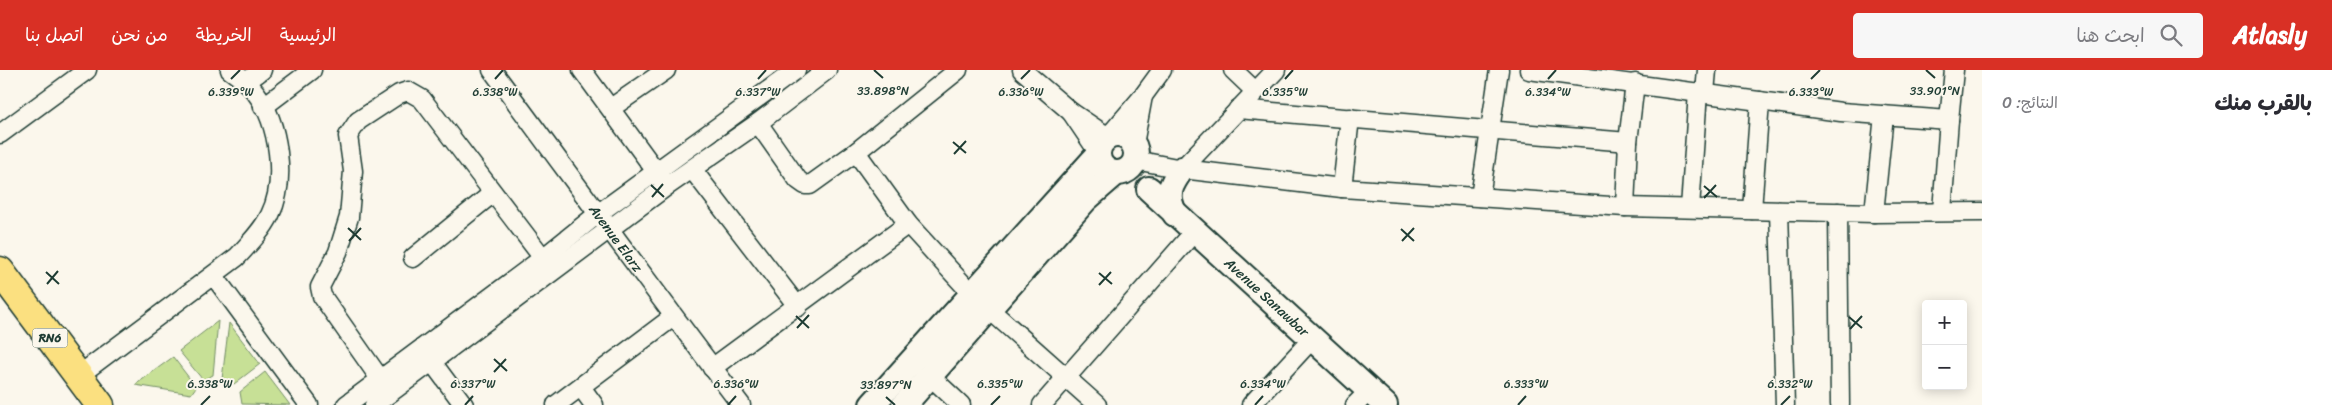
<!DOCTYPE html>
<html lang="ar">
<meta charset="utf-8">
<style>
body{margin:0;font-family:Sriracha,"Playpen Sans Arabic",sans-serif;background:#f7f7f7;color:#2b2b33;direction:rtl}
.controls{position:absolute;right:15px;bottom:15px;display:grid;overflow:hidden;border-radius:5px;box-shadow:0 2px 12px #0003}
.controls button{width:45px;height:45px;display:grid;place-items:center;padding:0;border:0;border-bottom:1px solid #e1e1e2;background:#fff;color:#2b2b33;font:25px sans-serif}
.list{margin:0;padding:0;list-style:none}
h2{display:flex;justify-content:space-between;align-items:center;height:65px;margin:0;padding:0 20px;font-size:21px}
h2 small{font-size:16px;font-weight:400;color:#7c7c81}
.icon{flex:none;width:28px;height:28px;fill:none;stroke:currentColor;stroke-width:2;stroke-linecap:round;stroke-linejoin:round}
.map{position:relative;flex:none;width:1982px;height:335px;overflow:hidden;direction:ltr}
header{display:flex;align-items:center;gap:30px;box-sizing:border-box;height:70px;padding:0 25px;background:#d93025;color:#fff}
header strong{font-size:24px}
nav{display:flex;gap:28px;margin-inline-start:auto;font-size:18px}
.search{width:350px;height:45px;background:#f7f7f7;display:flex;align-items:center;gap:12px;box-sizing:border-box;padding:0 18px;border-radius:5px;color:#7c7c81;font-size:19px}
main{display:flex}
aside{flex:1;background:#fff}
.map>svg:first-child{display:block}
.green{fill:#c7e096;stroke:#738e65}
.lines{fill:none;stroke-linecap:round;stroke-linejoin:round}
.street-casing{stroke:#1f3d34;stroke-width:21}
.secondary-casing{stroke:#1f3d34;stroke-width:28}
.primary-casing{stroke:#1f3d34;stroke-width:31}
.street{stroke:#fbf7ec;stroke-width:18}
.secondary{stroke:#fbf7ec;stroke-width:24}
.primary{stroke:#fbe080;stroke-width:28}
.ticks{fill:none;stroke:#1f3d34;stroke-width:2}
.labels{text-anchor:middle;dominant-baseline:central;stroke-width:4;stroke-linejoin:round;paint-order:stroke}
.shield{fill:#fbf7ec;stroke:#61756b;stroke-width:1}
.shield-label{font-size:12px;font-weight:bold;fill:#1f3d34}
.street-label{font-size:14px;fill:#1f3d34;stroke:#fbf7ec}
.ticks-label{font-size:12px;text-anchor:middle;fill:#1f3d34;stroke:#fbf7ec;stroke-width:4;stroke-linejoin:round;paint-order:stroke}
</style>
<header>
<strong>Atlasly</strong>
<div class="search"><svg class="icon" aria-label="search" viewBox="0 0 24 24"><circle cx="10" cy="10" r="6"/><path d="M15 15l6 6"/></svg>ابحث هنا</div>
<nav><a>الرئيسية</a><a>الخريطة</a><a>من نحن</a><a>اتصل بنا</a></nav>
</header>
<main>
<aside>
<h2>بالقرب منك<small>النتائج: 0</small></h2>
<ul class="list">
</ul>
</aside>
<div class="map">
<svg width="1982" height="335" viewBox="0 0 1982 335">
<rect width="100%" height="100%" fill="#fbf7ec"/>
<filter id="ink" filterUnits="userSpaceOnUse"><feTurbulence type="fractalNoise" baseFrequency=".02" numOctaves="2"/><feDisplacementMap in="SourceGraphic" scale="10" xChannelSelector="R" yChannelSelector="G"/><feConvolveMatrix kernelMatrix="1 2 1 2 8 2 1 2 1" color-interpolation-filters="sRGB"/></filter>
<g filter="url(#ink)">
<g class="green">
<polygon points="218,251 213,305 203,310 179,281"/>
<polygon points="229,253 260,294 234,314 222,309"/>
<polygon points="173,287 196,317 191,324 135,315"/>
<polygon points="265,302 290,335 242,334 240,322"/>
</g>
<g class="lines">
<defs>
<g id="street">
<path id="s1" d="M492 0C575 112 656 224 741 335"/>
<polyline points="582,0 663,111"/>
<polyline points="1022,0 1071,42"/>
<polyline points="1233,0 1255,21"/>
<polyline points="1529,0 1841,42 1949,50 1942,141"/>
<polyline points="246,12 262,0"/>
<polyline points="1705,23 1707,0"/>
<polyline points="1143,26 1162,0"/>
<polyline points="263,37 312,0"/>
<polyline points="611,38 666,0"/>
<polyline points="1238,39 1628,72"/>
<polyline points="1949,50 1954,0"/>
<polyline points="758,53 798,110 805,115 810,115 856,82 958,0"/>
<polyline points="0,64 87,0"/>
<polyline points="856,82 908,154 971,223 1097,335"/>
<polyline points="1098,82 1071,42 1108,67 1143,26 1134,74"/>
<polyline points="1135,90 1182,99 1342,118 1625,137 1874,143 1982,142"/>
<polyline points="692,99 798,237"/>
<polyline points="1182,99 1276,0"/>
<polyline points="1342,118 1350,48"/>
<polyline points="1480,127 1499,0"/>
<polyline points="1625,137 1628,72 1635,13"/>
<polyline points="1690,138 1698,22"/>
<polyline points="1752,140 1760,31"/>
<polyline points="1779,141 1785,335"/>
<polyline points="1838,142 1840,335"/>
<polyline points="1874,143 1884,45"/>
<polyline points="413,188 493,123"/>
<polyline points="214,206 309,335"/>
<polyline points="432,292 464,335"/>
<polyline points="712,298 908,154"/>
<path d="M78 306 237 187C249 174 262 161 270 145 287 111 279 53 256 23 249 14 240 7 230 0"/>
<polyline points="930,306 961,335"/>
<polyline points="581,317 594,335"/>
<polyline points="390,323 322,226 320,217 338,182 349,147 353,101 348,66 358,51 399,24 408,21 422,29 543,188"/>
<polyline points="346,335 543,188 599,143 796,0"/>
<polyline points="374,335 667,116 758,53 827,0"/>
<polyline points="556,335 673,247"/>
<polyline points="1042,335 1194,162"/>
<polyline points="1251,335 1312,269"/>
<polyline points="1355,335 1369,321"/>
</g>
<g id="secondary">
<circle cx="1117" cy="84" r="19"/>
<path id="s2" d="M1149 119 1385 335"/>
<path d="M1175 144C1165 125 1170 115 1182 99"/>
<polyline points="872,335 1098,85"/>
<polyline points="904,335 1085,130 1116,103"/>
</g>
<polyline id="primary" points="0,201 100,335"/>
</defs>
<use href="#street" class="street-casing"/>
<use href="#secondary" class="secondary-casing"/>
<use href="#primary" class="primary-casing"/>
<use href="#street" class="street"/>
<use href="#secondary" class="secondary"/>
<use href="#primary" class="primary"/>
</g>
</g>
<path class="ticks" d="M874 0 883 8M1926 0 1935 8M231 9 240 0M495 9 503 0M758 9 766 0M1021 9 1030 0M1285 9 1293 0M1548 9 1556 0M1811 9 1820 0M953 72 966 83M954 84 966 71M651 115 664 127M1704 116 1717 127M652 127 663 114M1704 128 1716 115M348 158 361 170M1401 159 1414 171M349 171 361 158M1402 171 1414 158M46 202 59 214M1099 203 1112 214M47 214 58 201M1099 215 1111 202M796 246 809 258M1849 247 1862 258M797 258 809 245M1850 259 1862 246M494 289 507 301M494 302 506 289M886 327 895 335M201 335 210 326M465 335 473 326M728 335 736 326M991 335 1000 326M1255 335 1263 326M1518 335 1526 326M1781 335 1790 326"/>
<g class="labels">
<rect class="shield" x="32.5" y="258.5" width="35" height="19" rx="4"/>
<g class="shield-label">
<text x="50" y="268">RN6</text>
</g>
<g class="street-label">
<text stroke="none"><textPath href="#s1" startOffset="209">Avenue Elarz</textPath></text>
<text stroke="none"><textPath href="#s2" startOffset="160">Avenue Sanawbar</textPath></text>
</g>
</g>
<g class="ticks-label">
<text x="1935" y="25">33.901°N</text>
<text x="883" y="25">33.898°N</text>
<text x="231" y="26">6.339°W</text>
<text x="495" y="26">6.338°W</text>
<text x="758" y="26">6.337°W</text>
<text x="1021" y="26">6.336°W</text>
<text x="1548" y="26">6.334°W</text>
<text x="1285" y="26">6.335°W</text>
<text x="1811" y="26">6.333°W</text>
<text x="210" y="318">6.338°W</text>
<text x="473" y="318">6.337°W</text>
<text x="736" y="318">6.336°W</text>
<text x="1000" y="318">6.335°W</text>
<text x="1263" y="318">6.334°W</text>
<text x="1526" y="318">6.333°W</text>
<text x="1790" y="318">6.332°W</text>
<text x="886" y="319">33.897°N</text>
</g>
</svg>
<div class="controls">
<button>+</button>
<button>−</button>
</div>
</div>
</main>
